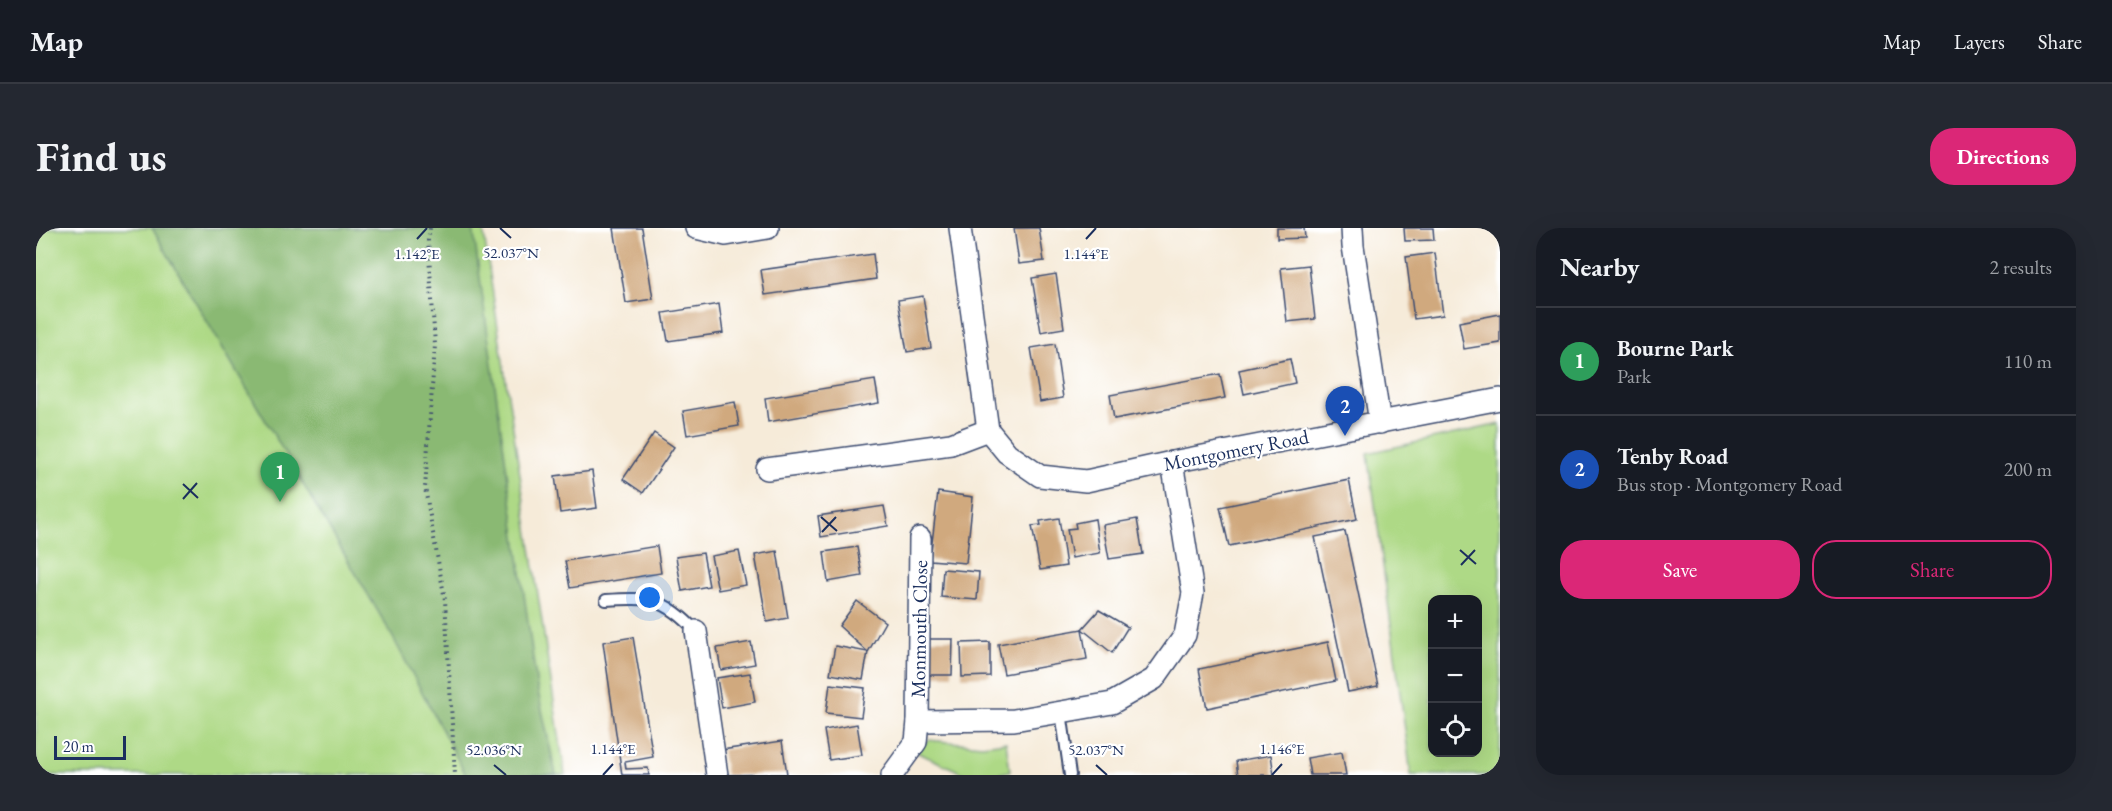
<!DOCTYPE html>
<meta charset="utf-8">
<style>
body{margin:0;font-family:"EB Garamond",serif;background:#242831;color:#f1f3f6}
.controls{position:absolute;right:18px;bottom:18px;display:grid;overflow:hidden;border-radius:12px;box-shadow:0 6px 24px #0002}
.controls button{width:54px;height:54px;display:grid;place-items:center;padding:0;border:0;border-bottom:2px solid #363941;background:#171b24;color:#f1f3f6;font:30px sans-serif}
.scale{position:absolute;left:18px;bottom:15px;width:72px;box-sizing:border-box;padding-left:6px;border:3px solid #1b2f5e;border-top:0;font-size:16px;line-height:21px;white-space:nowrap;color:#1b2f5e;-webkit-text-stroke:4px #fff;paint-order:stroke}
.you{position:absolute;left:614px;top:370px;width:21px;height:21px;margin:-15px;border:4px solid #fff;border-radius:50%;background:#1a73e8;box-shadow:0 0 0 9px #1a73e833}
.badge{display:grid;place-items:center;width:39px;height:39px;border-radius:50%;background:#db2777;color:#fff;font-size:20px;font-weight:700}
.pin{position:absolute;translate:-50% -50px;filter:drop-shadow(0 2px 3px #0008)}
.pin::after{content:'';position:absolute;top:32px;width:21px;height:18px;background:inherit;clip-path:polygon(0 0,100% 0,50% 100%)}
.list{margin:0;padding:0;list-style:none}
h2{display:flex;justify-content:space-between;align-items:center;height:78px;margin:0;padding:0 24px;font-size:26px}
h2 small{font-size:20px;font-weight:400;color:#9ea1a6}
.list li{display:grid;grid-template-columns:39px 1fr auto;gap:18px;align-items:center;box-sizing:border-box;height:108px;padding:0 24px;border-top:2px solid #363941}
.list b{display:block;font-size:22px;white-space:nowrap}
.list p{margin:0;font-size:20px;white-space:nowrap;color:#9ea1a6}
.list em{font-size:20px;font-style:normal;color:#9ea1a6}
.actions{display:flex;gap:12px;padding:18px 24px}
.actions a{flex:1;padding:14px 0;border:2px solid #db2777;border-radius:24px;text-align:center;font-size:21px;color:#db2777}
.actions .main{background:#db2777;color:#fff}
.icon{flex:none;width:33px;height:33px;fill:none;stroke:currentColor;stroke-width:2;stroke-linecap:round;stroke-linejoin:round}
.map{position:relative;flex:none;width:1464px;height:547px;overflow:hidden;border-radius:24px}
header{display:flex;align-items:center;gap:36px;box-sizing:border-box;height:84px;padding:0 30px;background:#171b24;border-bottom:2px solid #363941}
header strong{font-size:28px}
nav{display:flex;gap:33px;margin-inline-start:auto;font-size:21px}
.intro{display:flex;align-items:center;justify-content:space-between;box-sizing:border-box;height:144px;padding:0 36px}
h1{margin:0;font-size:42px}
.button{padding:15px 27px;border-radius:24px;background:#db2777;color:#fff;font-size:21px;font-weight:700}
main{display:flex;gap:36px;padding:0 36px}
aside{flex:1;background:#171b24;border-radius:24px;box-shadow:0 6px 24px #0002}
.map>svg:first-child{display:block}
.green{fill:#aed986;stroke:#648472;stroke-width:1.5;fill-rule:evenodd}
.forest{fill:#8ab973;stroke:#527468;stroke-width:1.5}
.building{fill:#d0a97e}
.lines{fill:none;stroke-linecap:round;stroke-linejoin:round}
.service-casing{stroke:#3c4b70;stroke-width:14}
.minor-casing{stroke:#3c4b70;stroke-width:24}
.path{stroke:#3c4b70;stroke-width:4;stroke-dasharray:1.5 4.5;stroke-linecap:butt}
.service{stroke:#fff;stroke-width:10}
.minor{stroke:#fff;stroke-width:21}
.ticks{fill:none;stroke:#1b2f5e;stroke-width:2}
.labels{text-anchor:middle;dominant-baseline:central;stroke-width:4.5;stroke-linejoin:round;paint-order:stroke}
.street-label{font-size:20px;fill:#1b2f5e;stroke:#fff}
.ticks-label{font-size:15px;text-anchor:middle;fill:#1b2f5e;stroke:#fff;stroke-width:4.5;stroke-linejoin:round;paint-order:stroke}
</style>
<header>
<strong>Map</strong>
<nav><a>Map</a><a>Layers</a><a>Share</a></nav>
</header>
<div class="intro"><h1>Find us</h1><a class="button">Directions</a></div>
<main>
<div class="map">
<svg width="1464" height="547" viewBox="0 0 1464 547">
<rect width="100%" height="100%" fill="#fff"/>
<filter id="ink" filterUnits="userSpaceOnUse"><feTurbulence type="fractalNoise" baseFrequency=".0167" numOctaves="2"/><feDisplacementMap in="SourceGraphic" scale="12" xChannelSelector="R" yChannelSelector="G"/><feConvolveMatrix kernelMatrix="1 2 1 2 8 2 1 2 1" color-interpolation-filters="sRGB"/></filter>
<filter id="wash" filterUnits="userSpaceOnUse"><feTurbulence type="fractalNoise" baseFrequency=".008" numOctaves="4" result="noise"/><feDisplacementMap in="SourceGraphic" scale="24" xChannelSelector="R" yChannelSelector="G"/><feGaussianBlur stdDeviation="1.35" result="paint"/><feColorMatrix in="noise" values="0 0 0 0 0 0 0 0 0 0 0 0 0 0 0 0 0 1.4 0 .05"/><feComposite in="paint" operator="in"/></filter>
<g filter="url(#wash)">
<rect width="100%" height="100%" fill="#f6ebd9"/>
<g class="green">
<polygon points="0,0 447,0 529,547 0,547"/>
<path d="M1464 196V547H1375L1332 225ZM1396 371H1442V524H1396Z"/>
<polygon points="892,512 946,517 970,514 974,543 959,547 931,547 880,524"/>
</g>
<polygon class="forest" points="116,0 437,0 501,459 520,547 430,547 353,402"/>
<g id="blocks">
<g class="building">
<polygon points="578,0 606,0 617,71 590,75"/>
<polygon points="978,0 1003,0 1008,33 983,36"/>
<polygon points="1241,0 1268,0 1269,10 1241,11"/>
<polygon points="1368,0 1397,0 1398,12 1369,13"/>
<polygon points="1399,25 1407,87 1378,91 1370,29"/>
<polygon points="837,26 840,51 729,67 725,42"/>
<polygon points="1273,37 1279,91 1251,94 1245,40"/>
<polygon points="1020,46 1028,100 1005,104 996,50"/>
<polygon points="887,68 895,120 871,124 862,72"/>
<polygon points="683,76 687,105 632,113 627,85"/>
<polygon points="1464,86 1464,115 1428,121 1423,94"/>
<polygon points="1019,116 1027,170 1004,174 995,120"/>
<polygon points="1254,131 1259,155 1208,166 1203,142"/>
<polygon points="1184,146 1189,170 1078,191 1074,167"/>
<polygon points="839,152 843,175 732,194 729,170"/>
<polygon points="699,174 703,198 651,207 647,183"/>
<polygon points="618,205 638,219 607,265 587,251"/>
<polygon points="556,243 561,280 524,285 519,248"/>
<polygon points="1313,252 1321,291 1193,318 1184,279"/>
<polygon points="902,264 937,269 930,335 894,332"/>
<polygon points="848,278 852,298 785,309 782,288"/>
<polygon points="1023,290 1030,338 1004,342 996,298 1005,297 1004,293"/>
<polygon points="1059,291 1064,325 1036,330 1031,301 1040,300 1039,295"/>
<polygon points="1101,291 1107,326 1073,331 1067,297"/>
<polygon points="1309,303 1342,458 1312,464 1279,309"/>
<polygon points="621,318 625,345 534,360 529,333"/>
<polygon points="821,319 826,348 792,354 788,324"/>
<polygon points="703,323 710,357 682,362 675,328"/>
<polygon points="741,323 752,390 731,394 719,327"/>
<polygon points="667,325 673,358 646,363 640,329"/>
<polygon points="907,341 943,344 941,372 905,369"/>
<polygon points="821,373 849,394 832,424 803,398"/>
<polygon points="1063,382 1092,399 1076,425 1046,401"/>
<polygon points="1046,401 1051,431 968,446 962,416"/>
<polygon points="597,409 617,529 589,534 590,541 612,540 613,547 586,547 567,414"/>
<polygon points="888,411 917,411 916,447 887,447"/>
<polygon points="715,414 719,436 685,442 681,420"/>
<polygon points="954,414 954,448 926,449 925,415"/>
<polygon points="1292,414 1300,453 1171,480 1163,441"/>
<polygon points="799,418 832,424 827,452 794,446"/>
<polygon points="714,445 719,474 686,480 681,450"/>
<polygon points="794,456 829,460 825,489 790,485"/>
<polygon points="821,496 826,527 793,532 788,502"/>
<polygon points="746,513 751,546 690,547 686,522"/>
<polygon points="1306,524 1310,547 1274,547 1271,530"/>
<polygon points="1235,527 1238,547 1202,547 1200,533"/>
</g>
</g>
</g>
<g filter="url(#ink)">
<use href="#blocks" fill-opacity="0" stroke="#3c4b70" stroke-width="1.5"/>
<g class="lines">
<defs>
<g id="service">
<path d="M570 372C614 369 629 370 660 403"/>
<polyline points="1025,484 1034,547"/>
</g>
<g id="minor">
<polyline points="660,0 690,7 732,0"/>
<polyline points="924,0 952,202 971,225 1004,248 1050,253 1136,234 1464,171"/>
<polyline points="1316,0 1317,18 1344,195"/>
<polyline points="731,241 915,216 952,202"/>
<polyline points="660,403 681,547"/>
<polyline points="882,493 978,492 1025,484 1076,475 1118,451 1149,407 1157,365 1136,234"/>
<polyline points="856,547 880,514 882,493 884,310"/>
</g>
</defs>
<use href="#service" class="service-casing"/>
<use href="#minor" class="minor-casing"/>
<polyline class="path" points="394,0 392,12 399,117 389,260 409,372 419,547"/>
<use href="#service" class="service"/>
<use href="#minor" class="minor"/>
</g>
</g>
<path class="ticks" d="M464 0 475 10M381 11 391 0M1050 11 1060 0M147 256 162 270M147 271 161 255M785 289 801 303M786 304 800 289M1424 322 1440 336M1425 337 1439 322M458 537 470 547M1060 537 1071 547M567 547 577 536M1236 547 1246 536"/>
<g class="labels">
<g class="street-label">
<text transform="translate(1200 222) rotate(-11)">Montgomery Road</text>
<text transform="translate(883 401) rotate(-89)">Monmouth Close</text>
</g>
</g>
<g class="ticks-label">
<text x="475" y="30">52.037°N</text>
<text x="381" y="31">1.142°E</text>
<text x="1050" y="31">1.144°E</text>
<text x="577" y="526">1.144°E</text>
<text x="1246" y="526">1.146°E</text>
<text x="458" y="527">52.036°N</text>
<text x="1060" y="527">52.037°N</text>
</g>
</svg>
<div class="controls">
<button>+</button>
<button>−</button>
<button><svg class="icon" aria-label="locate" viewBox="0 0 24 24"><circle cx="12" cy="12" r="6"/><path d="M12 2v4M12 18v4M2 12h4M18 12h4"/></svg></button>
</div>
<div class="scale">20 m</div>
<div class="you"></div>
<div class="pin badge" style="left:244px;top:274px;background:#2e9e5b">1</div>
<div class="pin badge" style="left:1309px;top:208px;background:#1a4fb4">2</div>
</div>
<aside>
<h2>Nearby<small>2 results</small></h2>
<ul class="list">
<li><span class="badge" style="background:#2e9e5b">1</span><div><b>Bourne Park</b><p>Park</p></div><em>110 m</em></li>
<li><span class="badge" style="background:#1a4fb4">2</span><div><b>Tenby Road</b><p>Bus stop · Montgomery Road</p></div><em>200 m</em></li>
</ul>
<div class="actions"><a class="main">Save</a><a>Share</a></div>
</aside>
</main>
